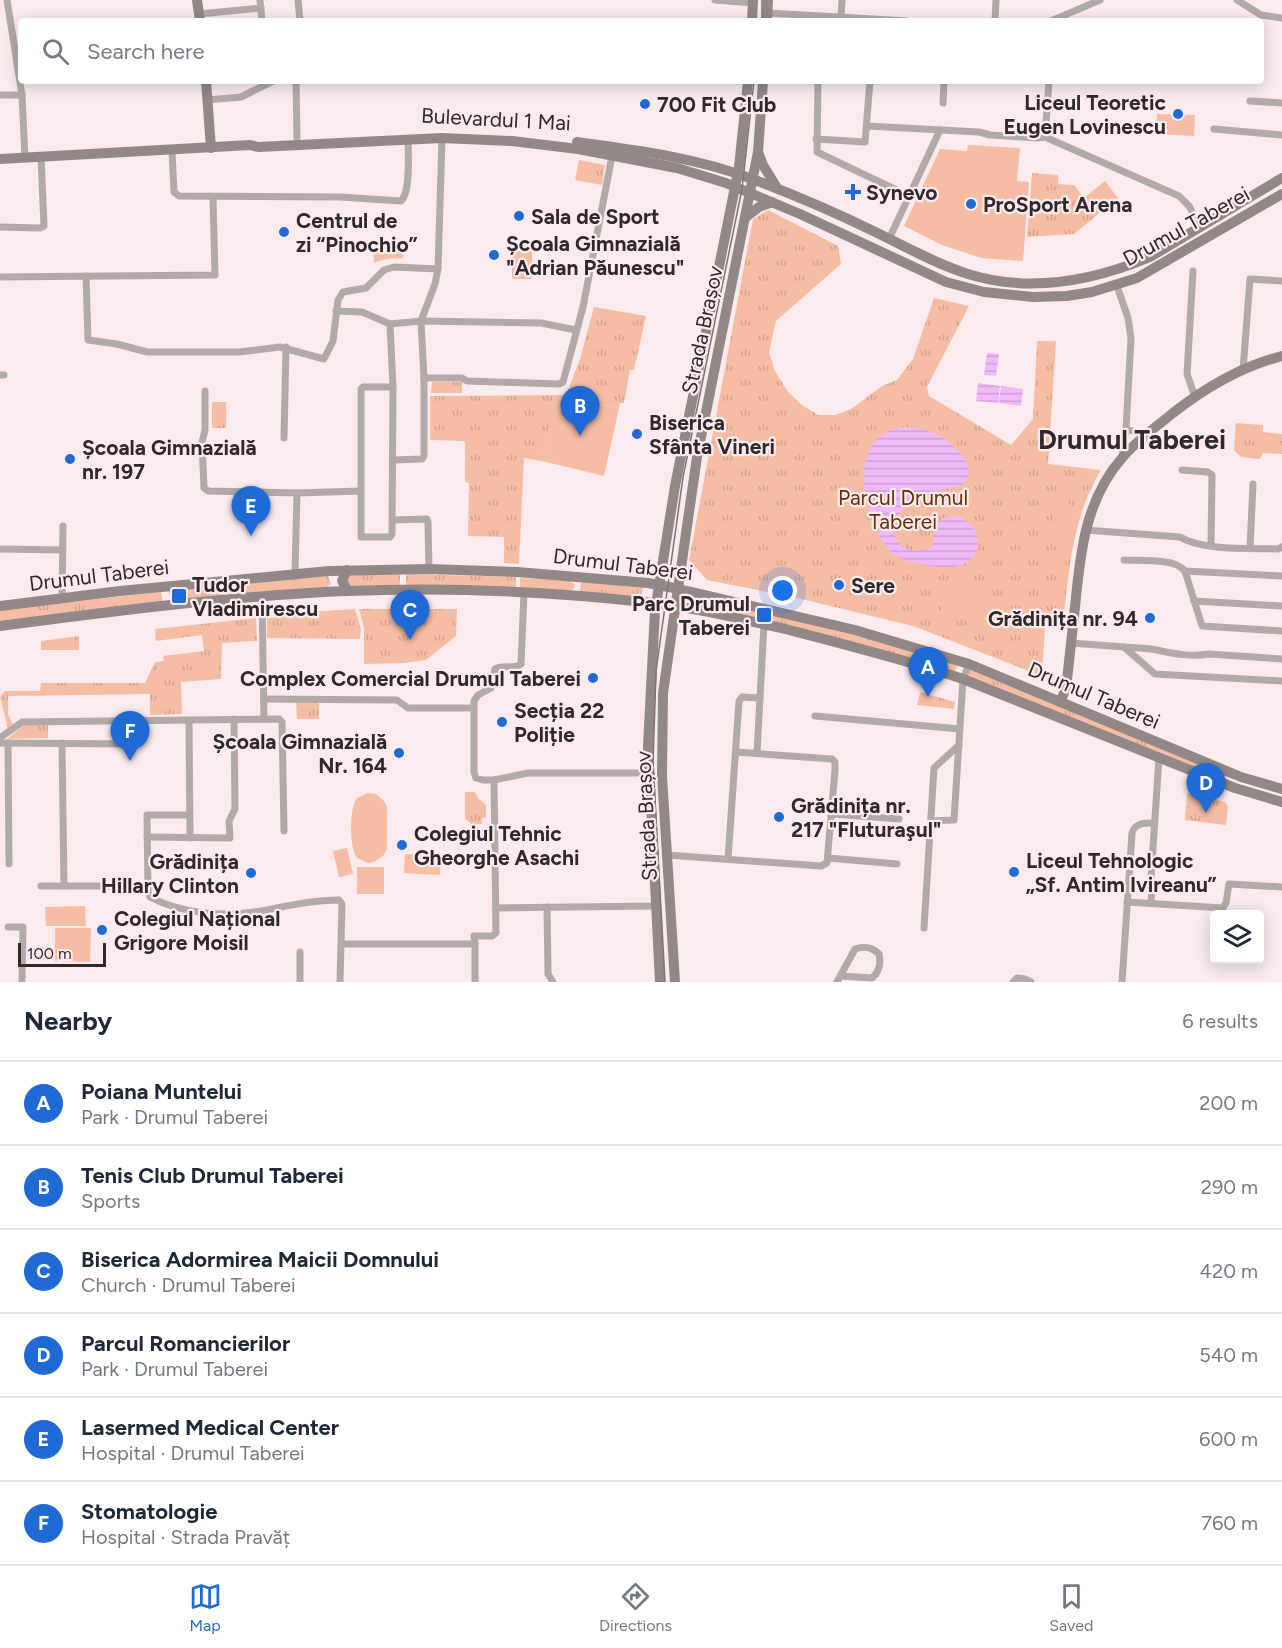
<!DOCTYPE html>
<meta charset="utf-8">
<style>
body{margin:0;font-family:Figtree,sans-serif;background:#f2f2f3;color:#1f2937}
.controls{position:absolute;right:18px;bottom:18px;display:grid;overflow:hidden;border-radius:6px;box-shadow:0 3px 15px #0003}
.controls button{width:54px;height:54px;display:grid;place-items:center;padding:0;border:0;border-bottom:2px solid #e0e1e3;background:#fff;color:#1f2937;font:30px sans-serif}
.scale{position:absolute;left:18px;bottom:15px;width:88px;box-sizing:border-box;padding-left:6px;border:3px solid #2f292a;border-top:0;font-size:16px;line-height:21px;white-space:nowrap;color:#2f292a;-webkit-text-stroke:4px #fbebee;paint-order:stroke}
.you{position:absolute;left:783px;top:591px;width:21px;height:21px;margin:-15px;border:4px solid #fff;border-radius:50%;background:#1a73e8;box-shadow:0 0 0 9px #1a73e833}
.badge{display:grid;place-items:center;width:39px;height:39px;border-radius:50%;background:#206ad6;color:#fff;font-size:20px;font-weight:700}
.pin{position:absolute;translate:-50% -50px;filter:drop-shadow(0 2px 3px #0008)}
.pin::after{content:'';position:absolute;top:32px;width:21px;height:18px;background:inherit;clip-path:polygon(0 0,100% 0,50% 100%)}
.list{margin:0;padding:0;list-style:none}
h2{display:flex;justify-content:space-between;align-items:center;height:78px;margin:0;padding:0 24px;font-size:26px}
h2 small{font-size:20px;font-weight:400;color:#747a83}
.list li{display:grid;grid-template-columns:39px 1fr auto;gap:18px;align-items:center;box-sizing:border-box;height:84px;padding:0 24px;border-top:2px solid #e0e1e3}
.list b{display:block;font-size:22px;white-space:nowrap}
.list p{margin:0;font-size:20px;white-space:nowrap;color:#747a83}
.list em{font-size:20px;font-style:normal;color:#747a83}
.icon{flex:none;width:33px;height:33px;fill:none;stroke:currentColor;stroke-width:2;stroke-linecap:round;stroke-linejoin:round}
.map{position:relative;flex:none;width:1282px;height:982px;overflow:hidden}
.search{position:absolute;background:#fff;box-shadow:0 3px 15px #0003;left:18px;right:18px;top:18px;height:66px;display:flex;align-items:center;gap:15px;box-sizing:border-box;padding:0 21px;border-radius:6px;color:#747a83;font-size:22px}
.sheet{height:582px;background:#fff}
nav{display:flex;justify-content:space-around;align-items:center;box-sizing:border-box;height:84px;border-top:2px solid #e0e1e3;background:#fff;font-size:16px;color:#747a83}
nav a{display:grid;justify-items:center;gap:3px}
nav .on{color:#206ad6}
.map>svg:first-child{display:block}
.grass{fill:url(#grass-tufts)}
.garden{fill:#f5bea4}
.water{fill:url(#water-rules)}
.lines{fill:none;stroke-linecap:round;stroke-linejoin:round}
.street{stroke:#b1aaa9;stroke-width:7}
.secondary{stroke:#928887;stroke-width:10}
.tram{stroke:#7e7476;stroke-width:1.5}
.poi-dot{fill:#206ad6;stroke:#fbebee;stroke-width:2}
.labels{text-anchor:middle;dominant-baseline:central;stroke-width:4.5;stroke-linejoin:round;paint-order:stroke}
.poi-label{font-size:21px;font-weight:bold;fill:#2f292a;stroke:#fbebee;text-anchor:start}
.street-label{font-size:21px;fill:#2f292a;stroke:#fbebee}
.park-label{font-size:21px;fill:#6e2d01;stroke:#fbebee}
.district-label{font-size:27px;font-weight:bold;fill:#2f292a;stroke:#fbebee}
</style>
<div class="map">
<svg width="1282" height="982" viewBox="0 0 1282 982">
<defs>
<pattern id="grass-tufts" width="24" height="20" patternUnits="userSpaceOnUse" patternTransform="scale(1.5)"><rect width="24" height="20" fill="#f5bea4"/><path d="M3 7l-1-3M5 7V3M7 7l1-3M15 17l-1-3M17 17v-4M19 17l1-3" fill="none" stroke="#d2a38d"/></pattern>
<pattern id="water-rules" width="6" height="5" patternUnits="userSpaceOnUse" patternTransform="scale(1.5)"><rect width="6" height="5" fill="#efbaf7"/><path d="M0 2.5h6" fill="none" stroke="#cda0d4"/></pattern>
</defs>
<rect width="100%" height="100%" fill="#fbebee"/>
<g class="grass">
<polygon points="579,160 605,165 602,185 575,180"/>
<polygon points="1032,173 1058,175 1058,184 1074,185 1084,198 1105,181 1118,198 1074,234 1027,237"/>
<path d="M768 210 838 246 841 264 776 321 769 352 775 371 788 392 802 405 818 415H835L851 409 882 386 897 380 913 359 934 298 969 306 927 387 929 396 1011 445 1033 419 1037 341H1056L1048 464 1101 470C1072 518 1069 570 1063 625L1045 627 1042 676 913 626 793 597 707 580 689 560 753 219Z"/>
<polygon points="402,245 403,258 386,259 374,263 374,246"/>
<polygon points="594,307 646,316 634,370 630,370 624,403 620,403 619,408 570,398 563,429 549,427 542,461 524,458 519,564 504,563 504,537 468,536 469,483 465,482 465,443 463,441 430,440 430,396 566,395 580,359"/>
<polygon points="432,382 462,382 462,393 431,393"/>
<rect x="212" y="402" width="14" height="26"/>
<polygon points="1236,423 1263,425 1263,432 1282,434 1282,454 1263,453 1260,459 1241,457 1234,450"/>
<polygon points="400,573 400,586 351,587 346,578 348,575"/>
<polygon points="406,574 516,577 516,589 406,587"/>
<polygon points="328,576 331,584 326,588 236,595 232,590 234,584"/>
<polygon points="520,578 570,581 575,585 573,590 520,590"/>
<polygon points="581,582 643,587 641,596 580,592"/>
<polygon points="219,586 225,591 221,597 171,602 169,591"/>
<polygon points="161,592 163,603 0,622 0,610"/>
<path d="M704 599 845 631 956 664 957 668 954 671C871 645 787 626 702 607Z"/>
<polygon points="355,609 361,629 360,639 267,638 267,618 292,616 292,613"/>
<polygon points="359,609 457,609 456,636 426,660 404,663 364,664 364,628"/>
<polygon points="256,618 257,641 222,643 221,679 181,682 182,714 150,715 150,694 8,696 8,714 13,725 8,729 0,697 5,691 40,691 41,683 145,683 155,662 164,661 163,656 204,651 202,635 156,641 155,629"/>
<polygon points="79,636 79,650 41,650 41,641"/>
<polygon points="968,669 1225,775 1224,778 966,676"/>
<polygon points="920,692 955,702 954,709 917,705"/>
<polygon points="296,701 319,701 319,719 297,719"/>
<polygon points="48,723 48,738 7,739 25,724"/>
<polygon points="465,792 475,792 478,798 486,805 486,817 482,818 482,824 471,824 465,818"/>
<polygon points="1187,793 1225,802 1228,806 1226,825 1185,820"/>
</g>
<g class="garden">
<polygon points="1157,114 1195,115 1194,136 1156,134"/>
<polygon points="968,145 1020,148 1017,181 1029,182 1023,261 981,258 942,245 904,226 940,149 967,151"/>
<rect x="512" y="241" width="20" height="38"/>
<polygon points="570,398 619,408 604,476 542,461 549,426 563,429"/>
<path d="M1048 491C1054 497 1059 496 1065 500 1079 510 1077 534 1068 546L1062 545 1063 540 1054 527 1053 502Z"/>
<polygon points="947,586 1001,599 995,624 941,610"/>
<path d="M368 793 376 794 385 802 387 808V849L383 856 374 862 368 863 357 858C349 847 349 809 357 798Z"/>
<polygon points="347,848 353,874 339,877 333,851"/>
<polygon points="405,854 441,856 440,875 404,873"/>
<rect x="357" y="867" width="27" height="27"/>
<polygon points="85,906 86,926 46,926 45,907"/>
<polygon points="55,928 91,928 90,962 55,961"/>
</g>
<g class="water">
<polygon points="987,353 999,354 996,376 984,375"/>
<polygon points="978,383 1000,386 998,403 976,401"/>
<polygon points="1001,386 1023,389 1021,406 999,403"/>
<path d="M904 427C915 427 926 430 936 434 953 442 985 470 960 486 946 490 926 491 914 499 871 528 904 563 932 546L937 523C974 491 1011 582 926 565 915 563 897 560 889 550 863 517 843 435 904 427Z"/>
</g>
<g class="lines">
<g class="street">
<polyline points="7,0 22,95 25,158"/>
<polyline points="260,0 262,21"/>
<polyline points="298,0 300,21"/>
<polyline points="715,0 753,3"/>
<polyline points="1237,0 1261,15 1282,18"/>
<polyline points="768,13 908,21"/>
<polyline points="199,14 261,8"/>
<polyline points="841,17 842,0"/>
<polyline points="995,21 996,0"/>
<polyline points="1051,21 1100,0"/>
<polyline points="296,81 297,138"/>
<polyline points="818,81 817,152 909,196"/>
<polyline points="0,95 22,95"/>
<polyline points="207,100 241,97 273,81"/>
<polyline points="1250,101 1282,103"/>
<polyline points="943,103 944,81"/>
<polyline points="867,126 979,132 990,135 1037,138 1045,137"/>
<polyline points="1214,129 1282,135"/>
<polyline points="1045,137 1179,196 1189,206 1200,226"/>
<polyline points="1045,137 1049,81"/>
<polyline points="816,139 865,142 870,81"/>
<path d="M172 151 174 192 179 196 340 197 401 201C411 192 408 153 408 139"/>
<polyline points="0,227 40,228 44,226 41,157"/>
<polyline points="889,239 940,130"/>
<polyline points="1193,271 1187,374 1195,397"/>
<polyline points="86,276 88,340 117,344 147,352 239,352 280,347 324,359 333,341 338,300 343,292 366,288 384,270 394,267 438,269"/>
<polyline points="0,277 215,275 213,197"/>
<polyline points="1117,286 1128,318 1131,338 1126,429 1122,457"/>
<polyline points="336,311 362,312 390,324 421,321 541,323 576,330"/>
<polyline points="390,324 393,387 392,534 390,537 361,537 361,389 363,387 393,387"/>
<polyline points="1243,370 1250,279 1282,281"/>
<polyline points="0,375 4,375"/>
<polyline points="424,378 462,378 467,381 559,384 563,382 583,307 612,156"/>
<polyline points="205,391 205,430 202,442 204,488 208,491 297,493 360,491"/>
<polyline points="1126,429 1146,435"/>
<polyline points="284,438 286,347"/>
<polyline points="393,460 422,459 424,456 424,378 421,321 435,284 438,269 442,138"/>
<polyline points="1182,470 1208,472 1212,475 1211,545"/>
<polyline points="393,520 427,519 428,522 429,569"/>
<path d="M1085 530 1180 537C1203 551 1251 548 1278 549L1282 547"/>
<polyline points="1250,548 1253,484"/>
<polyline points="0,549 63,550"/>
<path d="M1124 560C1140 561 1175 558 1185 571L1202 626 1282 631"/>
<polyline points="1185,571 1282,576"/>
<polyline points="295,573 297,493"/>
<path d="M524 592 521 664C514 670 503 664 495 669L491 688 478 695 474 701V772L476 778 483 780H494L528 773H648"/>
<polyline points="262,597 264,719"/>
<polyline points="62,598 63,526"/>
<polyline points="1194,601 1282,606"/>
<polyline points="1071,643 1124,647 1155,674 1282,681"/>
<path d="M1124 647C1135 648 1147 648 1157 650 1175 654 1191 657 1209 654L1282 659"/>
<polyline points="264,699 397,700 408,708 474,708"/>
<polyline points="815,716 960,729"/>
<polyline points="189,720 190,838"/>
<polyline points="120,721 120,743"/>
<polyline points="0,738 22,722 279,719 282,722 284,831"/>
<polyline points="0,743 131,744 139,737 140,720"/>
<polyline points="8,743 9,864"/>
<polyline points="62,743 64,886"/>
<polyline points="757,753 764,624"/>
<polyline points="832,814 899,819"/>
<path d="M189 815H147L148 892 150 897C179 913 223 917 255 912 283 907 310 900 339 900L342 904 340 982"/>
<polyline points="932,821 954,820 963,679 969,664"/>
<polyline points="147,837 230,838 229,821 235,809 234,719"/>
<polyline points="667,855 821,866 827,863 835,770 835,762 832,759 736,752"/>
<polyline points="828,858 897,864"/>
<polyline points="728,859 739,701 742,697 760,698"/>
<polyline points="41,886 148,886"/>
<polyline points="1127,902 1223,908 1226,903 1229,884 1282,887"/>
<polyline points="1151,903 1152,887 1151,877 1159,758"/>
<polyline points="547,907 548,974 553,982"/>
<polyline points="497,908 656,906"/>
<polyline points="8,927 23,927 22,982"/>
<polyline points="924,928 934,768 959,745"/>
<polyline points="342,944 475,944 474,936 492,936 496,933 494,780"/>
<polyline points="475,944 475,982"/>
<polyline points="300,982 300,952"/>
<path d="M837 982 855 949C863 946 872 947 879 954 881 963 879 972 872 978L841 976"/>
<polyline points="1013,982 1017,978 1025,979 1031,982"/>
<path d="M1122 982 1132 833C1135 823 1144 823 1154 823"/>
</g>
<g class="secondary">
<polyline points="197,0 200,21"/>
<polyline points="752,21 753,0"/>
<polyline points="767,21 768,0"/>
<polyline points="206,81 211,148"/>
<path d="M577 142C637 150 699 158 755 180 794 195 832 211 869 229 901 244 933 263 968 274 1029 293 1093 281 1150 257L1282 178"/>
<polyline points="758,152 763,165 777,188"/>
<polyline points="0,159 250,145 258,147 442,138 512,141 578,149 677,168 726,183 800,214 946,282 984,292 1033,297 1067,296 1092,292 1137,278 1282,194"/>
<polyline points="746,217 759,207 772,202"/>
<polyline points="347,570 342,581 348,591"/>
<polyline points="0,606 120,591 329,571 429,569 517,572 648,583 679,589 855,630 969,664 1241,777 1282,789"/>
<path d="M0 626C114 611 231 596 346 591 446 587 545 591 644 602 693 607 741 619 789 630 847 645 906 660 963 679L1235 788 1282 802"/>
<path d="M1060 702 1066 689C1069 662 1072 635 1075 607 1080 554 1085 500 1122 458 1136 441 1156 427 1173 413 1205 388 1243 366 1282 356"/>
<polyline points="660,982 648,746 655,611 675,486 739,167 748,81"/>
<polyline points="675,982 662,776 663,693 697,457 758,152 763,81"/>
</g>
<g class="tram">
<polyline points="762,21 762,0"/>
<polyline points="665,982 653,763 656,671 683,477 742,189 754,81"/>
</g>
</g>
<g class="poi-dot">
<circle cx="645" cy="104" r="6"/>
<circle cx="1178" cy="114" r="6"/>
<path d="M850 183h6v6h6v6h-6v6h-6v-6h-6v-6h6z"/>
<circle cx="971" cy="204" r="6"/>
<circle cx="519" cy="216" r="6"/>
<circle cx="284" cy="232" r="6"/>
<circle cx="494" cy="255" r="6"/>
<circle cx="637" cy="434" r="6"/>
<circle cx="70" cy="459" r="6"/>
<circle cx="839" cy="585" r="6"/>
<rect x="171" y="588" width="16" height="16" rx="3"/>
<rect x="756" y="607" width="16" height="16" rx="3"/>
<circle cx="1150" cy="618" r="6"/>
<circle cx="593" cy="678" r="6"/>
<circle cx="502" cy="722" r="6"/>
<circle cx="399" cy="753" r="6"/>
<circle cx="779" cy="817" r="6"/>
<circle cx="402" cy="845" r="6"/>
<circle cx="1014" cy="872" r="6"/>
<circle cx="251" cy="873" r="6"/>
<circle cx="102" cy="930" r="6"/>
</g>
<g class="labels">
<g class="poi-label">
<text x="1166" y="102" text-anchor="end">Liceul Teoretic<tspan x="1166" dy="24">Eugen Lovinescu</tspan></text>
<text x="657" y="104">700 Fit Club</text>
<text x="866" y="192">Synevo</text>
<text x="983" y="204">ProSport Arena</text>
<text x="531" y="216">Sala de Sport</text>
<text x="296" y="220">Centrul de<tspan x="296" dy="24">zi “Pinochio”</tspan></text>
<text x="506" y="243">Școala Gimnazială<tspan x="506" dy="24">"Adrian Păunescu"</tspan></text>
<text x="649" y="422">Biserica<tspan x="649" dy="24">Sfânta Vineri</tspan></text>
<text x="82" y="447">Școala Gimnazială<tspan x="82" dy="24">nr. 197</tspan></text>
<text x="192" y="584">Tudor<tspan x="192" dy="24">Vladimirescu</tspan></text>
<text x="851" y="585">Sere</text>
<text x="750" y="603" text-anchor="end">Parc Drumul<tspan x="750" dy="24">Taberei</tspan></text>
<text x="1138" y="618" text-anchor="end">Grădinița nr. 94</text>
<text x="581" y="678" text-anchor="end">Complex Comercial Drumul Taberei</text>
<text x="514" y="710">Secția 22<tspan x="514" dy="24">Poliție</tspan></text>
<text x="387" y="741" text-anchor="end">Școala Gimnazială<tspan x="387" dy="24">Nr. 164</tspan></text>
<text x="791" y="805">Grădinița nr.<tspan x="791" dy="24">217 "Fluturaşul"</tspan></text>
<text x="414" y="833">Colegiul Tehnic<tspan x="414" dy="24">Gheorghe Asachi</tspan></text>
<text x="1026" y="860">Liceul Tehnologic<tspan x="1026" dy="24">„Sf. Antim Ivireanu”</tspan></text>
<text x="239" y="861" text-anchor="end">Grădinița<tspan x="239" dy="24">Hillary Clinton</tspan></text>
<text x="114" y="918">Colegiul Național<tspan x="114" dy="24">Grigore Moisil</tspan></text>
</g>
<g class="street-label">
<text transform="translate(496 119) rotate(3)">Bulevardul 1 Mai</text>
<text transform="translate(1186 226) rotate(-29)">Drumul Taberei</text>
<text transform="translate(702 330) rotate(-78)">Strada Brașov</text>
<text transform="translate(623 564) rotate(7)">Drumul Taberei</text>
<text transform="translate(99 575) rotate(-7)">Drumul Taberei</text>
<text transform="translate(1094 695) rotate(23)">Drumul Taberei</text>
<text transform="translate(646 816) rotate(-93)">Strada Brașov</text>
</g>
<g class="park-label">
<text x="903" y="497">Parcul Drumul<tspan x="903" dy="24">Taberei</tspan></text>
</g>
<g class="district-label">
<text x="1132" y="439">Drumul Taberei</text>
</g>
</g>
</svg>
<div class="controls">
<button><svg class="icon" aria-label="layers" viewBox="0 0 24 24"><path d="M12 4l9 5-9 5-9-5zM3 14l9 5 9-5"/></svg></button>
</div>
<div class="scale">100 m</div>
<div class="you"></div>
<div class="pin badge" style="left:928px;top:697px">A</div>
<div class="pin badge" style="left:580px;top:436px">B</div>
<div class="pin badge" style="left:410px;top:640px">C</div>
<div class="pin badge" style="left:1206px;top:813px">D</div>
<div class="pin badge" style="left:251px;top:536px">E</div>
<div class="pin badge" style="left:130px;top:761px">F</div>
<div class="search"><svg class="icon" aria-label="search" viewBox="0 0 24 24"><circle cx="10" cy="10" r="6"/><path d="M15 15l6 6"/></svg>Search here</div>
</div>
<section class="sheet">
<h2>Nearby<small>6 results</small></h2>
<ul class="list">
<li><span class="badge">A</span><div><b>Poiana Muntelui</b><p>Park · Drumul Taberei</p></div><em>200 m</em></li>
<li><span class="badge">B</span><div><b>Tenis Club Drumul Taberei</b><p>Sports</p></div><em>290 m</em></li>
<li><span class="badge">C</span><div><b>Biserica Adormirea Maicii Domnului</b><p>Church · Drumul Taberei</p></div><em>420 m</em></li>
<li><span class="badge">D</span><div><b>Parcul Romancierilor</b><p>Park · Drumul Taberei</p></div><em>540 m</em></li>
<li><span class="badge">E</span><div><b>Lasermed Medical Center</b><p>Hospital · Drumul Taberei</p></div><em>600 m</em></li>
<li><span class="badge">F</span><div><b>Stomatologie</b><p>Hospital · Strada Pravăț</p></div><em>760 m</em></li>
</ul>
</section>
<nav>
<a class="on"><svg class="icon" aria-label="map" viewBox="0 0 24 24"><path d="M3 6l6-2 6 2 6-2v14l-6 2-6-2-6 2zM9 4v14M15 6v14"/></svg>Map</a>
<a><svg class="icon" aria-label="directions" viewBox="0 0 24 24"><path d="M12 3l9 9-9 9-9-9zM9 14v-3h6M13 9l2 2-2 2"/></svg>Directions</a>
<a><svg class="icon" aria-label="saved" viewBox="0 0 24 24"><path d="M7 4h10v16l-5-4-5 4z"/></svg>Saved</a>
</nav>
